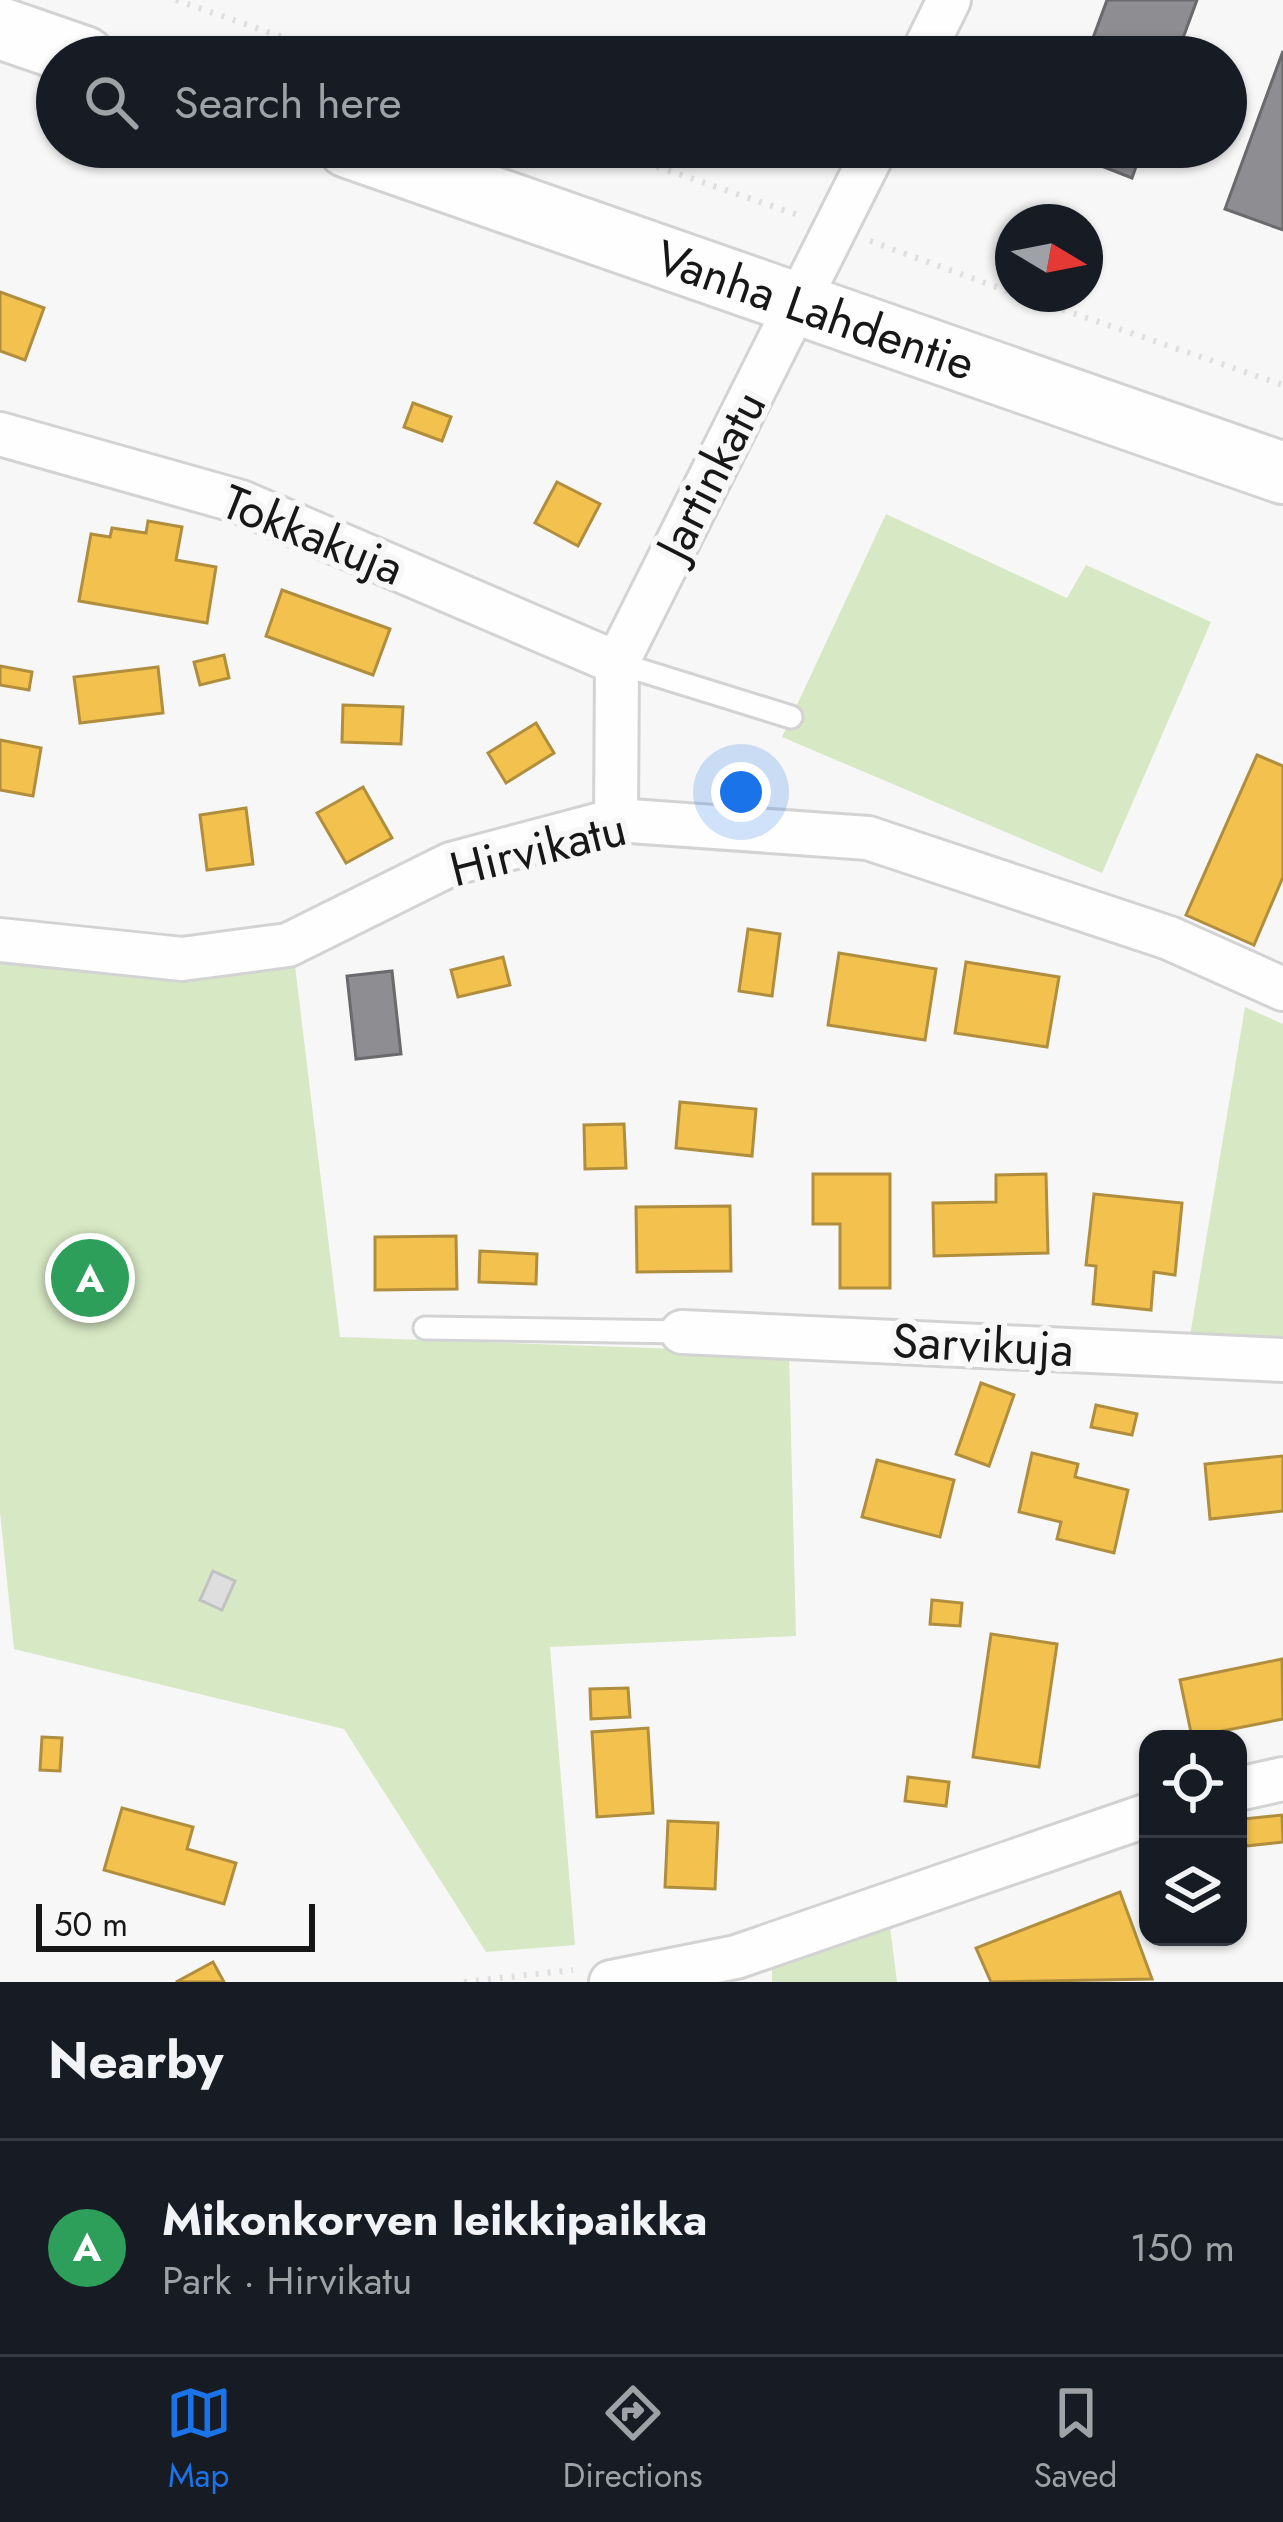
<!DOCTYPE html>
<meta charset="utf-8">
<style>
body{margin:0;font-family:Jost,sans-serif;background:#242831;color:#f1f3f6}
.controls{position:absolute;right:36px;bottom:36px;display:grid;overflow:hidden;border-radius:24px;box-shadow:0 3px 9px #0004}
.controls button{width:108px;height:108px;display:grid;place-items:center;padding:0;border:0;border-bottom:3px solid #363941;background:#171b24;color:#f1f3f6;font:60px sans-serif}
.compass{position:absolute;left:995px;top:204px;width:108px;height:108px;border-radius:50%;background:#171b24;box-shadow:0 3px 9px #0004;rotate:100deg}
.scale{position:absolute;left:36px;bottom:30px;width:279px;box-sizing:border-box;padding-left:12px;border:6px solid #171718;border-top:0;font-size:33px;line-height:42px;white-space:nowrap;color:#171718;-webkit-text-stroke:9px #f7f7f8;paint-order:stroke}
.you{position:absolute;left:741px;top:792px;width:42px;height:42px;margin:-30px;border:9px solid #fff;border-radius:50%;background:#1a73e8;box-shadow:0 0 0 18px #1a73e833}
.badge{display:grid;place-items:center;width:78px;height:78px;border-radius:50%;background:#1a73e8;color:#fff;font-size:39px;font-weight:700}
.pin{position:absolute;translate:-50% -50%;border:6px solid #fff;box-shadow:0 3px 12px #0006}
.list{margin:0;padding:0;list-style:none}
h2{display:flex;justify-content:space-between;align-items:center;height:156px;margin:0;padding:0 48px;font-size:51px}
h2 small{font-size:39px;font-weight:400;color:#9ea1a6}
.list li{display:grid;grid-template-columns:78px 1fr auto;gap:36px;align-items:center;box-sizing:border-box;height:216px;padding:0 48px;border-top:3px solid #363941}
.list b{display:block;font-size:45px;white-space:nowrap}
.list p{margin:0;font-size:39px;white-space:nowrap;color:#9ea1a6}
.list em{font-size:39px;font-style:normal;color:#9ea1a6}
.icon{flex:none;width:66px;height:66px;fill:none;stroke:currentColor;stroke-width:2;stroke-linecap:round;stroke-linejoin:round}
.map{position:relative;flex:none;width:1283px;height:1982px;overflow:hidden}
.search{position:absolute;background:#171b24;box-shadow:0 3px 9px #0004;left:36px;right:36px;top:36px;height:132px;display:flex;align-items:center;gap:30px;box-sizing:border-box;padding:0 42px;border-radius:66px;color:#9ea1a6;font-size:45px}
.sheet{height:372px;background:#171b24}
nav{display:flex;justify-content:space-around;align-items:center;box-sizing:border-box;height:168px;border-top:3px solid #363941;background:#171b24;font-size:33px;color:#9ea1a6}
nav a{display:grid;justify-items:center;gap:6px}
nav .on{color:#1a73e8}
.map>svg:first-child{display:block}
.green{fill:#d7e8c4}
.homes{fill:#f2c14e;stroke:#b08e3e;stroke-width:3}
.industry{fill:#8d8d92;stroke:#6a6a6d;stroke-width:3}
.building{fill:#dedede;stroke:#c1c1c2;stroke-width:3}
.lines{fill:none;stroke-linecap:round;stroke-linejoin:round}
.service-casing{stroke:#d3d3d3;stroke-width:27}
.minor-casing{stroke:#d3d3d3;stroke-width:48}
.secondary-casing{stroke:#d3d3d3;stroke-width:66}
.path{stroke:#dfdfe0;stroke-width:6;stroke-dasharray:3 9;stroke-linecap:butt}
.service{stroke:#fefefe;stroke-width:21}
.minor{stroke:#fefefe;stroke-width:42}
.secondary{stroke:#fefefe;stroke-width:60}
.labels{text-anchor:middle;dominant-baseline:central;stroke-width:12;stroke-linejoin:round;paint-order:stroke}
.street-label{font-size:48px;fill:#171718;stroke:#f7f7f8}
</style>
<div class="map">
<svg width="1283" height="1982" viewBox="0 0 1283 1982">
<rect width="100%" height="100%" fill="#f7f7f8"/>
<g class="green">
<polygon points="886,514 1067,598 1086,565 1211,622 1102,873 782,737"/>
<polygon points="0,957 182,977 295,966 340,1337 789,1353 796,1636 550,1647 575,1945 486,1952 344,1729 14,1649 0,1512"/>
<polygon points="1245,1007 1283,1024 1283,1349 1189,1342"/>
<polygon points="890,1927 897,1982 772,1982 772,1967"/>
</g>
<g class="homes">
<polygon points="0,292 44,308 25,360 0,351"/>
<polygon points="413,403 451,417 442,441 404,427"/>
<polygon points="557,482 600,504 578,546 535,523"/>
<polygon points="148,521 182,527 176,560 216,567 207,623 79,601 91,534 110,537 112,528 146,533"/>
<polygon points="282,590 390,629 373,675 266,636"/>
<polygon points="224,655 229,678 200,685 194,662"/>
<polygon points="0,666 32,672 29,690 0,685"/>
<polygon points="158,667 163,713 80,723 74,677"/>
<polygon points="343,705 403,707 401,744 342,742"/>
<polygon points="536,723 554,753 506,783 488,753"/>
<polygon points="0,740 41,748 33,796 0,790"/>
<polygon points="1257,755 1283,766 1283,877 1254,945 1186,915"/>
<polygon points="363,787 392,838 346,863 317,813"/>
<polygon points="246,808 253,864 207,870 200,815"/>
<polygon points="748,929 780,934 772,996 739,991"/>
<polygon points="839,953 936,969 925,1040 828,1025"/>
<polygon points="503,957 510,985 458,997 451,970"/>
<polygon points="966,962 1059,977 1047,1047 955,1033"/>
<polygon points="680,1102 756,1109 752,1156 676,1148"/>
<polygon points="624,1124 626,1168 585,1169 584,1125"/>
<polygon points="813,1174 890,1174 890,1288 840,1288 840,1224 813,1224"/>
<polygon points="1046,1174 1048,1253 934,1256 933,1203 996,1202 996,1175"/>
<polygon points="1094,1194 1182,1203 1175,1275 1154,1272 1151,1310 1093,1304 1096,1266 1086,1265"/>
<polygon points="730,1206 731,1271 637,1272 636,1207"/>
<polygon points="456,1236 457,1289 375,1290 375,1237"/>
<polygon points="480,1251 537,1254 536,1284 479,1282"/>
<polygon points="981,1383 1014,1395 989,1466 956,1454"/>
<polygon points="1096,1405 1137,1414 1132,1435 1091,1427"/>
<polygon points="1032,1453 1078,1464 1075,1477 1128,1490 1114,1553 1057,1539 1061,1522 1019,1512"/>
<polygon points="1283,1456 1283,1511 1210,1519 1205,1464"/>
<polygon points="877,1460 954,1480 940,1537 862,1517"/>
<polygon points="932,1600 962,1603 960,1626 930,1624"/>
<polygon points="991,1634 1057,1644 1039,1767 973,1757"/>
<polygon points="1282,1659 1283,1719 1192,1737 1180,1680"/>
<polygon points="628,1688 630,1717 591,1719 590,1689"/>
<polygon points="648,1728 653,1813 597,1817 592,1732"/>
<polygon points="42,1737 62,1738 60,1771 40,1770"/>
<polygon points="908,1777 949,1782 946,1806 905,1801"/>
<polygon points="122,1808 193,1827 187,1849 236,1863 224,1904 104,1870"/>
<polygon points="1282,1815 1283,1842 1246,1846 1243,1819"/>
<polygon points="668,1821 718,1823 715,1889 665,1887"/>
<polygon points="1120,1892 1152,1979 991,1982 976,1948"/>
<polygon points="213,1962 224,1982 176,1982"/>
</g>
<g class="industry">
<polygon points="1107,0 1197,0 1176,57 1086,57"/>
<polygon points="1283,51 1283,230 1225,209"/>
<polygon points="1053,147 1143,147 1132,178"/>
<polygon points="392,971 401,1054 356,1059 347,976"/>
</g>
<polygon class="building" points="213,1571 235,1581 222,1610 200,1600"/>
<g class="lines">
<defs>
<g id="service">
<polyline points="617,663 791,717"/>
<polyline points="425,1328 682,1332"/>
</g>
<g id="minor">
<polyline points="921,57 949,0"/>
<polyline points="0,434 241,502 617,663"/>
<polyline points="616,820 617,663 876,147"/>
<polyline points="0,940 182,959 288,945 451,864 616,820 868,838 1169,938 1283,989"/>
<polyline points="682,1332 1283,1360"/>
<polyline points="1238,1789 1283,1779"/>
<polyline points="611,1982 736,1957 1148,1815"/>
</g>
<g id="secondary">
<polyline points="0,28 84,57"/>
<path id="s1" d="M348 147 1283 473"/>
</g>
</defs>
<use href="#service" class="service-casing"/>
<use href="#minor" class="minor-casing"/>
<use href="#secondary" class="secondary-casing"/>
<g class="path">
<polyline points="176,0 340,57"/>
<polyline points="600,147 801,216"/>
<polyline points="870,241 1013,293"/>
<polyline points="1017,294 1283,385"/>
<polyline points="464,1982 573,1970"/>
</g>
<use href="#service" class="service"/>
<use href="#minor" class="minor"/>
<use href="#secondary" class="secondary"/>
</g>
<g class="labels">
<g class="street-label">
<text stroke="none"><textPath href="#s1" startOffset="495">Vanha Lahdentie</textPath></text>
<text transform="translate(711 475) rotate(-63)">Jartinkatu</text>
<text transform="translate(313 535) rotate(22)">Tokkakuja</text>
<text transform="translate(538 849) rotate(-14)">Hirvikatu</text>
<text transform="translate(983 1345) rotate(3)">Sarvikuja</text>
</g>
</g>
</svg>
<div class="controls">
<button><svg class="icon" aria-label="locate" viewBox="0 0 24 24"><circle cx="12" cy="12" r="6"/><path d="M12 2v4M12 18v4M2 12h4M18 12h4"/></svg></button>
<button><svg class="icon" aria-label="layers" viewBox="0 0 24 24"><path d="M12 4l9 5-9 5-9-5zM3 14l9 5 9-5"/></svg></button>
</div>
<svg class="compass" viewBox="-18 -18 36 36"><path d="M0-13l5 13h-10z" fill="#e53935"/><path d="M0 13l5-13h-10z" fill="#9ea1a6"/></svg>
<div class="scale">50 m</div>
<div class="you"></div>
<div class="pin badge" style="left:90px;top:1278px;background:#2e9e5b">A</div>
<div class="search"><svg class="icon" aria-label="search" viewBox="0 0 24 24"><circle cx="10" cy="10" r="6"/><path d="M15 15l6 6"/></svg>Search here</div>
</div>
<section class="sheet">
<h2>Nearby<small></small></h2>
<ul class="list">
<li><span class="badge" style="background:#2e9e5b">A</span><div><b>Mikonkorven leikkipaikka</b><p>Park · Hirvikatu</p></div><em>150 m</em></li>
</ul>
</section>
<nav>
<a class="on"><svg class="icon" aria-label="map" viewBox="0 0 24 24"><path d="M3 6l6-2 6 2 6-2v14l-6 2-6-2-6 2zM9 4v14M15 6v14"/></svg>Map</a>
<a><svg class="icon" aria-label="directions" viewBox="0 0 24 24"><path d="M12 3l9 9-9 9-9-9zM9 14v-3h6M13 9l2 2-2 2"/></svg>Directions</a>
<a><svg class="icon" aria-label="saved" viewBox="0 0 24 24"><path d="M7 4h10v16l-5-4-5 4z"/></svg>Saved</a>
</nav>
